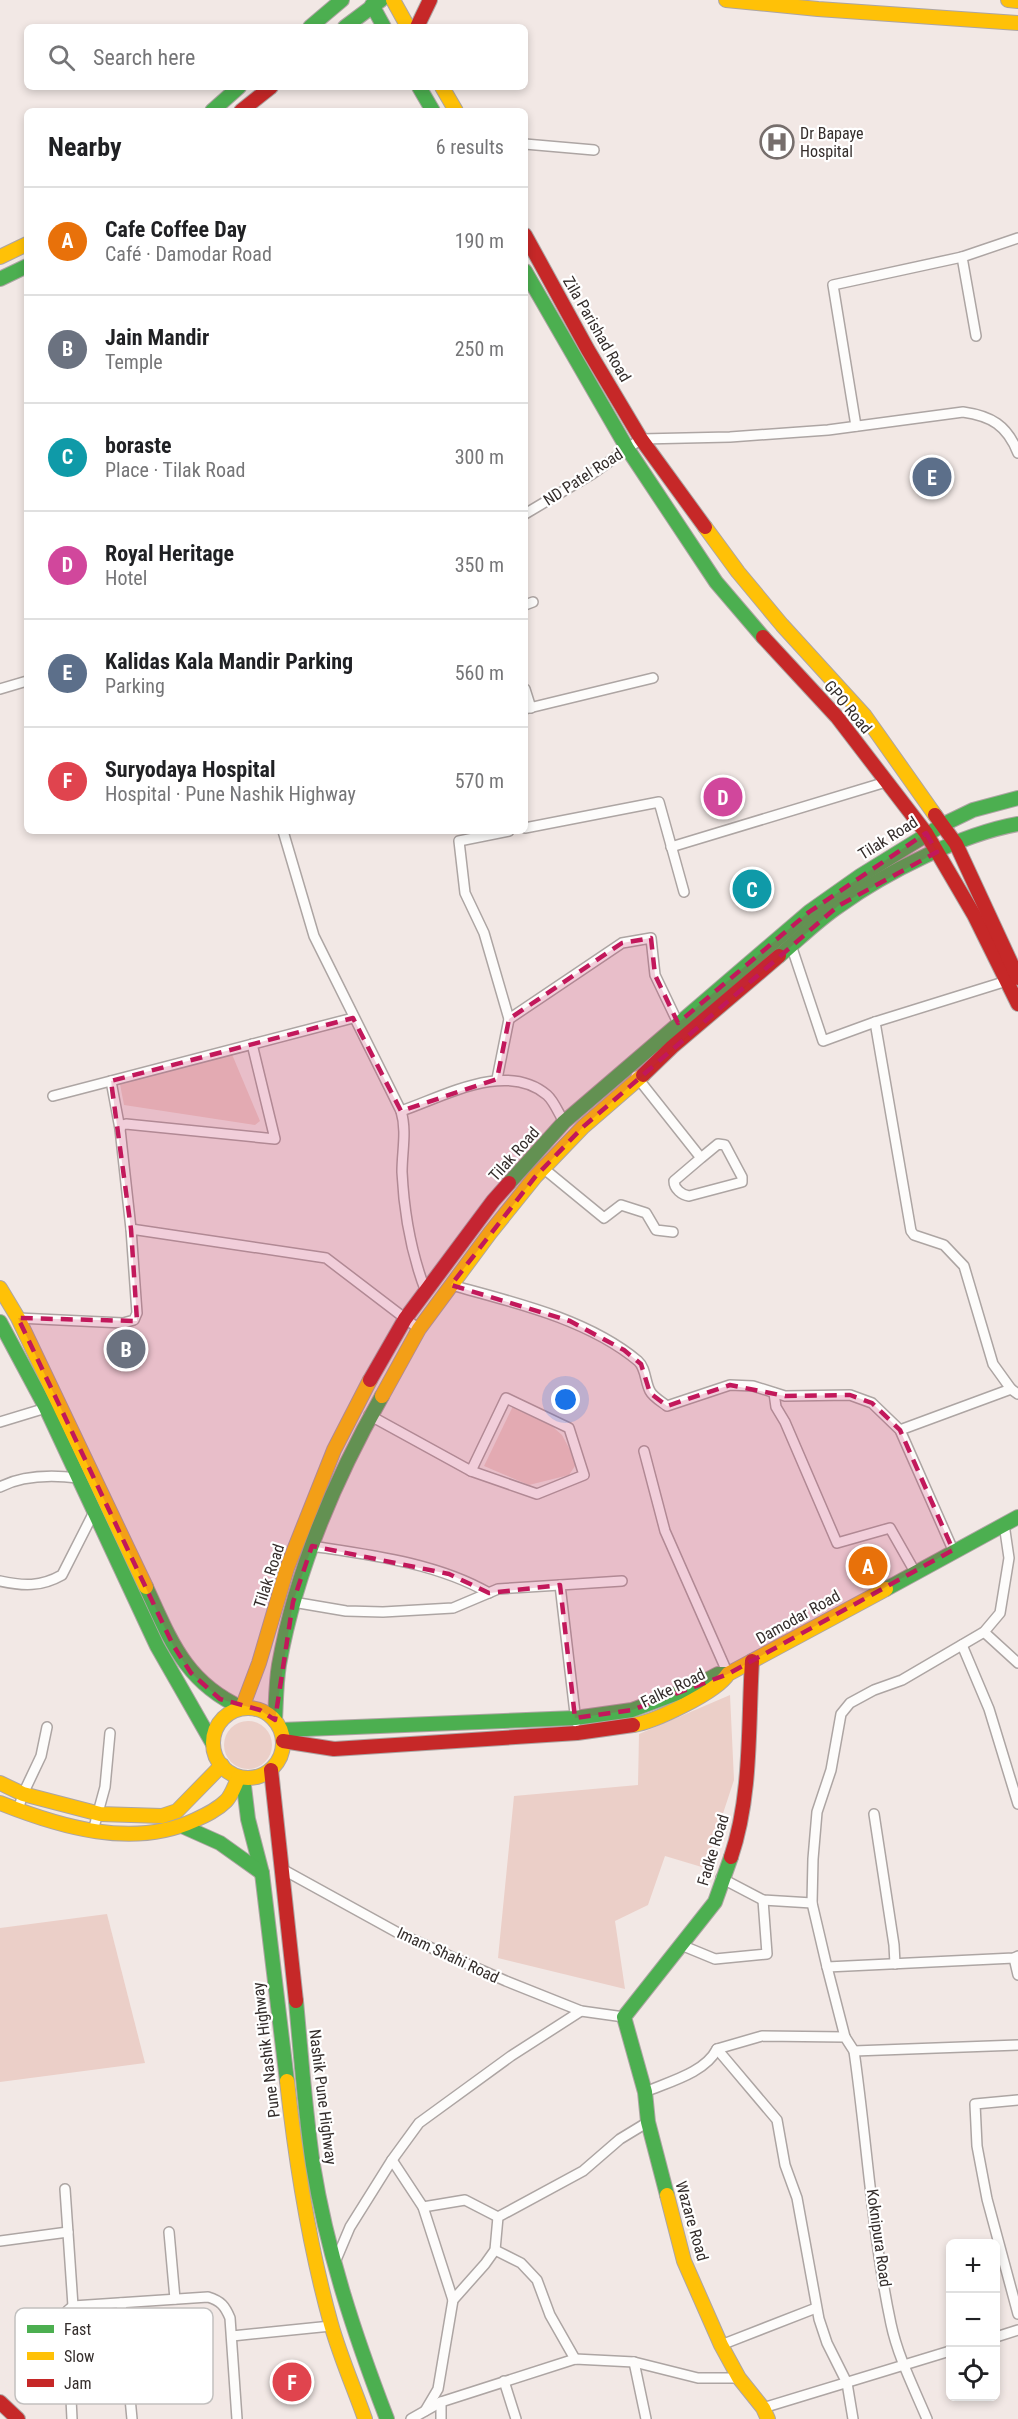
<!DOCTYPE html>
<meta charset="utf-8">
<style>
body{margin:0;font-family:"Roboto Condensed",sans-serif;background:#f2f2f2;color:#202124}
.controls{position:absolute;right:18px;bottom:18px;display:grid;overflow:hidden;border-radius:9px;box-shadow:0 3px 9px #0003}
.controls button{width:54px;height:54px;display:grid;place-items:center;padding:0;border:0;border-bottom:2px solid #e0e0e0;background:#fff;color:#202124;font:30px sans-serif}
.you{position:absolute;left:566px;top:1400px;width:21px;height:21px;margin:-15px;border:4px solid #fff;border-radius:50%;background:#1a73e8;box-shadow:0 0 0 9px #1a73e833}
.badge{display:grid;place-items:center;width:39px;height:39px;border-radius:50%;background:#766e6c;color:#fff;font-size:20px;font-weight:700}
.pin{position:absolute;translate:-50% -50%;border:3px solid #fff;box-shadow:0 2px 6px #0006}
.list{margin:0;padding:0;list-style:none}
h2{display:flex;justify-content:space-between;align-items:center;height:78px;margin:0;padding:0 24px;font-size:26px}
h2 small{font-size:20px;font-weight:400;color:#757577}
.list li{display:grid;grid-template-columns:39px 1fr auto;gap:18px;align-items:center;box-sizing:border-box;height:108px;padding:0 24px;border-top:2px solid #e0e0e0}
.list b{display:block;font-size:22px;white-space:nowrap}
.list p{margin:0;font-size:20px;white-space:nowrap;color:#757577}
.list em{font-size:20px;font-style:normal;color:#757577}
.icon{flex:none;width:33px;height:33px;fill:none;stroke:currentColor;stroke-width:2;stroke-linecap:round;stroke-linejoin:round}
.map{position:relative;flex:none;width:1018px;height:2419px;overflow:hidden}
.search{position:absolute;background:#fff;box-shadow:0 3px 9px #0003;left:24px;top:24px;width:504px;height:66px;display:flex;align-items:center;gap:15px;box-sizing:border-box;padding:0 21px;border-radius:9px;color:#757577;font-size:22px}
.panel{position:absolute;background:#fff;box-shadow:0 3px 9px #0003;left:24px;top:108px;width:504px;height:726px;border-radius:9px}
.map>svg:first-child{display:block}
.green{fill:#ebcfc8}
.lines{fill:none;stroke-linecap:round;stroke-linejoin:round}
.street-casing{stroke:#ada5a3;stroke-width:12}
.fast-casing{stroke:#ada5a3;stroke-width:16}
.slow-casing{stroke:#ada5a3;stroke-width:16}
.jam-casing{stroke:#ada5a3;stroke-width:16}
.street{stroke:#fdfcfb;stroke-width:9}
.fast{stroke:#4caf50;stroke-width:14}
.slow{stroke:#ffc107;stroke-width:14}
.jam{stroke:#c62828;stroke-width:14}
.marked{fill:#c2185b;fill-opacity:0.2;stroke:#c2185b;stroke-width:4.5;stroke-dasharray:12 8;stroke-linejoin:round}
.labels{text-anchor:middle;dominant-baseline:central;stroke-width:4.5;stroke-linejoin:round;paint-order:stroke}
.poi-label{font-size:16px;fill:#342d2b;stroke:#fff;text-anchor:start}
.street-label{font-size:16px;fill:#342d2b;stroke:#fff}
.key{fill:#fff;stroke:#c2c0bf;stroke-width:1.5}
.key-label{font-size:16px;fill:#342d2b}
</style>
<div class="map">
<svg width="1018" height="2419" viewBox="0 0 1018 2419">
<rect width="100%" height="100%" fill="#f2e8e5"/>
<g class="green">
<polygon points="231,1052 260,1121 255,1125 124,1105 119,1079"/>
<polygon points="514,1404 544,1419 562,1435 577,1463 569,1475 529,1485 484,1466"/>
<polygon points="730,1695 734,1780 705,1868 665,1856 648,1905 615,1921 625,1989 498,1958 514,1796 638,1785 639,1734"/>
<circle cx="248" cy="1745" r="24"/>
<polygon points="107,1914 145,2063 0,2082 0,1928"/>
</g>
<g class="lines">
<defs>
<g id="street">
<polyline points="525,144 594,150"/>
<polyline points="976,336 962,257 1018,238"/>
<polyline points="856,426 833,285 962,257"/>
<path d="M525 514 592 474 641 439 730 437 828 430 963 412C991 416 1007 425 1018 453"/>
<polyline points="525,605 533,602"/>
<polyline points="0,689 27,681"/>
<polyline points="525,689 531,708"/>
<polyline points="525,709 653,678"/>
<polyline points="525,828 659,802 684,892"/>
<path d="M283 831 314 936 401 1111C407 1131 402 1151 402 1172 404 1213 411 1253 426 1292"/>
<polyline points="671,847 886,782"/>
<polyline points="791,945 823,1041 875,1022 1010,980"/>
<polyline points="509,1019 622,943 651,938 655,975 678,1023"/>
<polyline points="875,1022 911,1231 914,1235 944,1245 964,1266 993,1364 1011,1389"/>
<path d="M636 1076 701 1158 718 1144 725 1145 742 1177V1182L689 1196C682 1195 674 1189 674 1181L701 1158"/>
<polyline points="497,1079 509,1019 484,933 465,893 459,841 509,831"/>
<polyline points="111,1081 120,1129"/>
<polyline points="53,1096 353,1018"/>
<path d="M401 1111C443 1097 506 1060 547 1095 554 1101 559 1114 564 1122"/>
<polyline points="543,1168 604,1218 621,1205 646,1213 656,1230 673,1232"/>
<polyline points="131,1229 120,1129 122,1125 126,1124 275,1139 252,1044"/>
<path d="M451 1285C513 1302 588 1319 638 1361 646 1368 645 1382 650 1391 653 1397 662 1402 667 1406L730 1385 753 1386 785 1396 850 1395 872 1403 900 1430 953 1550"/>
<polyline points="18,1318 123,1323 134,1320 137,1313 131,1229 326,1258 419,1329"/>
<polyline points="774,1393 776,1407 785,1422 837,1543 890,1528 915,1572"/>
<polygon points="506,1398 569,1428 584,1475 537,1494 471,1471"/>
<polyline points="369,1415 471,1471"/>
<polyline points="0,1422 46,1408"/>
<polyline points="900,1430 1011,1389 1018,1394"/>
<polyline points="644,1451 665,1531 728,1674"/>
<path d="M0 1487C23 1475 53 1475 78 1478"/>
<path d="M312 1546C371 1555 437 1563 489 1593"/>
<path d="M0 1581C23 1586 41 1587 62 1575L94 1512"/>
<polyline points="293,1602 346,1611 383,1612 453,1608 498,1589 560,1585"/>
<polyline points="984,1632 1018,1663"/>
<polyline points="962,1645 989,1709 1018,1804"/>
<polyline points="576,1722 560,1585 622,1581"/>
<polyline points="18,1810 23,1794 41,1756 47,1727"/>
<polyline points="874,1814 894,1945 895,1964"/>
<polyline points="93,1831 105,1787 110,1733"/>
<polyline points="282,1869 400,1934 506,1981 581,2011 624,2017"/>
<polyline points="721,1878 763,1900 812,1903"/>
<polyline points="681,1945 715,1959 767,1954 763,1900"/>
<polyline points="1014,1958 1018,1975"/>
<polyline points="827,1967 812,1903 813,1859 817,1812 831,1770 841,1714 850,1703 874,1690 902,1680 984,1632 1000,1613 1009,1558 1004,1524"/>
<polyline points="845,2037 827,1967 1014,1958 1018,1956"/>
<polyline points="717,2049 777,2120 785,2165 797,2198 819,2319 827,2343 847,2383 853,2419"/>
<polyline points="854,2051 1018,2045"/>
<path d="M645 2092C668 2082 705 2073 717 2049L762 2036 845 2037 854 2051C867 2142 872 2235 891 2324 898 2357 914 2388 927 2419"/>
<polyline points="1018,2100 975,2104 977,2146 987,2199 1018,2314"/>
<polyline points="392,2160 423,2207 453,2300"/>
<polyline points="65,2189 73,2306"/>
<polyline points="423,2207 465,2200 498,2217"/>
<polyline points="169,2232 175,2299"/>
<polyline points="0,2241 68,2232"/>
<polyline points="495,2250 521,2263 537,2280 550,2315 575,2359"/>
<polyline points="336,2260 350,2227 392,2160 419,2123 511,2056 581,2011"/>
<polyline points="121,2303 132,2419"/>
<polyline points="232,2336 331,2326"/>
<polyline points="996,2337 1018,2330"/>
<polyline points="721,2345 816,2308"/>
<polyline points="634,2362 646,2419"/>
<polyline points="504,2381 516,2419"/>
<polyline points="763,2408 950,2351"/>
<polyline points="425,2411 438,2389 453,2300 485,2264 495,2250 498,2217 583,2171 620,2139 648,2122"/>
<path d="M72 2419 70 2378 71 2353 67 2311 73 2306 208 2297C221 2301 225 2306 230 2318L237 2419"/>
<polyline points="411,2419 441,2402 575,2359 634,2362 698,2378 739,2378"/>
<polyline points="441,2419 441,2402"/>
</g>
<g id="fast">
<polyline points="372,5 384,27"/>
<polyline points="310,27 342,0"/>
<polyline points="345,27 381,0"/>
<polyline points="419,87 433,111"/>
<polyline points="212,111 239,87"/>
<polyline points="525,271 627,448 716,582 763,637"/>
<polyline points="0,279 27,266"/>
<path d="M779 956C799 939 818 920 839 906 886 872 962 834 1018 824"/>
<polyline points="509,1183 564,1122 809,912 860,876 944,824 973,810 1018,798"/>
<polyline points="0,1322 46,1408 157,1646 213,1744"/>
<path d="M146 1587C171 1641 185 1682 242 1708"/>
<polyline points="886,1589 1018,1517"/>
<path d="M275 1720C276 1702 276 1683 279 1665 296 1570 335 1479 382 1396"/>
<polyline points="281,1730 575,1718 632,1710 691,1688 718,1674 728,1674"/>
<polyline points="243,1778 248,1819 262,1873 287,2081"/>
<polyline points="182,1826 220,1843 262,1873"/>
<path d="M296 2001C301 2055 305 2111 313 2165 327 2252 355 2336 387 2419"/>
<polyline points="667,2195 648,2122 645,2092 624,2017 715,1902 731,1857"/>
</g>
<g id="slow">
<polyline points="393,0 408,27"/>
<polyline points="726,0 818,9 1018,23"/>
<polyline points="1008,0 1018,1"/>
<polyline points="442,87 456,111"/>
<polyline points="0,257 27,244"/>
<polyline points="705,527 738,572 782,625 865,716 935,815"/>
<polyline points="0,1288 18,1318 146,1587"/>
<polyline points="382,1396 419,1329 490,1233 535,1177 583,1127 643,1075"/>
<polyline points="242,1708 259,1663 287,1568 334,1450 370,1380"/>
<circle cx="248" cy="1743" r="35"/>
<path d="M633 1725C654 1722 717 1692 728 1674L886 1589"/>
<polyline points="0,1783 23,1794 100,1814 162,1816 177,1811 222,1765"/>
<path d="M0 1803C60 1827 133 1849 195 1820 206 1815 217 1810 226 1801 232 1795 235 1784 239 1777"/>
<path d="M287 2081C296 2163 309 2245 331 2324 340 2356 354 2388 365 2419"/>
<polyline points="667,2195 684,2261 721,2345 739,2378 763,2408 768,2419"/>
</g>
<g id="jam">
<polyline points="417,27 430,0"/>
<polyline points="241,111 271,87"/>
<polyline points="525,235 588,350 641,439 705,527"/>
<polyline points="763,637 837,717 926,833 974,915 1018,1004"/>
<polyline points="935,815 956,844 1018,978"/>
<polyline points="643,1075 672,1047 779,956"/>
<polyline points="370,1380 405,1319 493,1201 509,1183"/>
<polyline points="283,1741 334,1749 577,1733 633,1725"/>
<polyline points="271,1770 296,2001"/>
<path d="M731 1857C752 1795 748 1725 752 1661"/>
<polyline points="0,2402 18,2419"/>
</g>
</defs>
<use href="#street" class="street-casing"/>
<use href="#fast" class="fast-casing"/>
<use href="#slow" class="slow-casing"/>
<use href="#jam" class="jam-casing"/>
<use href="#street" class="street"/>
<use href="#fast" class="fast"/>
<use href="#slow" class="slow"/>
<use href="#jam" class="jam"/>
</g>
<path class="marked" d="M926 833 937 852 838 906 583 1127 535 1177 451 1285 570 1321 624 1350 641 1364 650 1393 667 1406 730 1385 785 1396 850 1395 872 1403 900 1430 953 1550 728 1674 632 1710 575 1718 560 1585 489 1593 449 1574 312 1546 293 1602 275 1720 260 1710 220 1699 191 1673 173 1645 18 1318 137 1321 131 1229 111 1081 353 1018 401 1111 497 1079 509 1019 622 943 651 938 655 975 678 1023 809 912Z"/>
<defs>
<symbol id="hospital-ring" viewBox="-11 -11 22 22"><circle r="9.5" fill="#fff" stroke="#766e6c" stroke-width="1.5"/><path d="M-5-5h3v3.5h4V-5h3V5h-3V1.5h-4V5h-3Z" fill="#766e6c"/></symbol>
</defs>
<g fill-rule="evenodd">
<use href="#hospital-ring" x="758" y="123" width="38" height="38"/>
</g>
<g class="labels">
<g class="poi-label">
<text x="800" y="133">Dr Bapaye<tspan x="800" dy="18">Hospital</tspan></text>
</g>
<g class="street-label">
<text transform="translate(597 329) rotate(60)">Zila Parishad Road</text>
<text transform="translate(583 477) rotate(-33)">ND Patel Road</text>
<text transform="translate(848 707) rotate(50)">GPO Road</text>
<text transform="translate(888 838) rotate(-32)">Tilak Road</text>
<text transform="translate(514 1154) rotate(-48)">Tilak Road</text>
<text transform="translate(269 1576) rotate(-72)">Tilak Road</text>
<text transform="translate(798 1617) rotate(-29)">Damodar Road</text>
<text transform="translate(673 1688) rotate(-26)">Falke Road</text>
<text transform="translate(713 1850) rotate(-73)">Fadke Road</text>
<text transform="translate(448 1955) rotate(25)">Imam Shahi Road</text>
<text transform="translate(266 2050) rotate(-97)">Pune Nashik Highway</text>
<text transform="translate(323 2097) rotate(83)">Nashik Pune Highway</text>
<text transform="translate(692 2221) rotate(74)">Wazare Road</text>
<text transform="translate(879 2238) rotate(82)">Koknipura Road</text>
</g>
</g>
<rect x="15" y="2308" width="198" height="96" rx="9" class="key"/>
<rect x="27" y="2325" width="27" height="8" fill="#4caf50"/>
<rect x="27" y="2352" width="27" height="8" fill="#ffc107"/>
<rect x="27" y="2379" width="27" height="8" fill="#c62828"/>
<g class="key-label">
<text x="64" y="2335">Fast</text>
<text x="64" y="2362">Slow</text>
<text x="64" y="2389">Jam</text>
</g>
</svg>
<div class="controls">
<button>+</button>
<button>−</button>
<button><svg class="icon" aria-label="locate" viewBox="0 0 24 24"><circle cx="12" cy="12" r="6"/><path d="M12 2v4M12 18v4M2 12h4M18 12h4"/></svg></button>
</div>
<div class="you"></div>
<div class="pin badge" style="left:868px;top:1566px;background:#e8710a">A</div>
<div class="pin badge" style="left:126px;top:1349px;background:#6b7280">B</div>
<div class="pin badge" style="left:752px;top:889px;background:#0f9aa8">C</div>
<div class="pin badge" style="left:723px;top:797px;background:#d1479c">D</div>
<div class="pin badge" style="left:932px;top:477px;background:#5c6f8a">E</div>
<div class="pin badge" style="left:292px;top:2382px;background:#e0444e">F</div>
<div class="search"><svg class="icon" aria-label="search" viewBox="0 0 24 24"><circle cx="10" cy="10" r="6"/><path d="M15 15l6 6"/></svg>Search here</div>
<section class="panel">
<h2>Nearby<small>6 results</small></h2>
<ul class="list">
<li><span class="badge" style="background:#e8710a">A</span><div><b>Cafe Coffee Day</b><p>Café · Damodar Road</p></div><em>190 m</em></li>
<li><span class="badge" style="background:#6b7280">B</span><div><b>Jain Mandir</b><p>Temple</p></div><em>250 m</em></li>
<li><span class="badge" style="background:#0f9aa8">C</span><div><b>boraste</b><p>Place · Tilak Road</p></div><em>300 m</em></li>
<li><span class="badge" style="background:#d1479c">D</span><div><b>Royal Heritage</b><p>Hotel</p></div><em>350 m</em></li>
<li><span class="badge" style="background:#5c6f8a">E</span><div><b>Kalidas Kala Mandir Parking</b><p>Parking</p></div><em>560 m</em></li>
<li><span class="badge" style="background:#e0444e">F</span><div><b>Suryodaya Hospital</b><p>Hospital · Pune Nashik Highway</p></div><em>570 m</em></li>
</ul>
</section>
</div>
